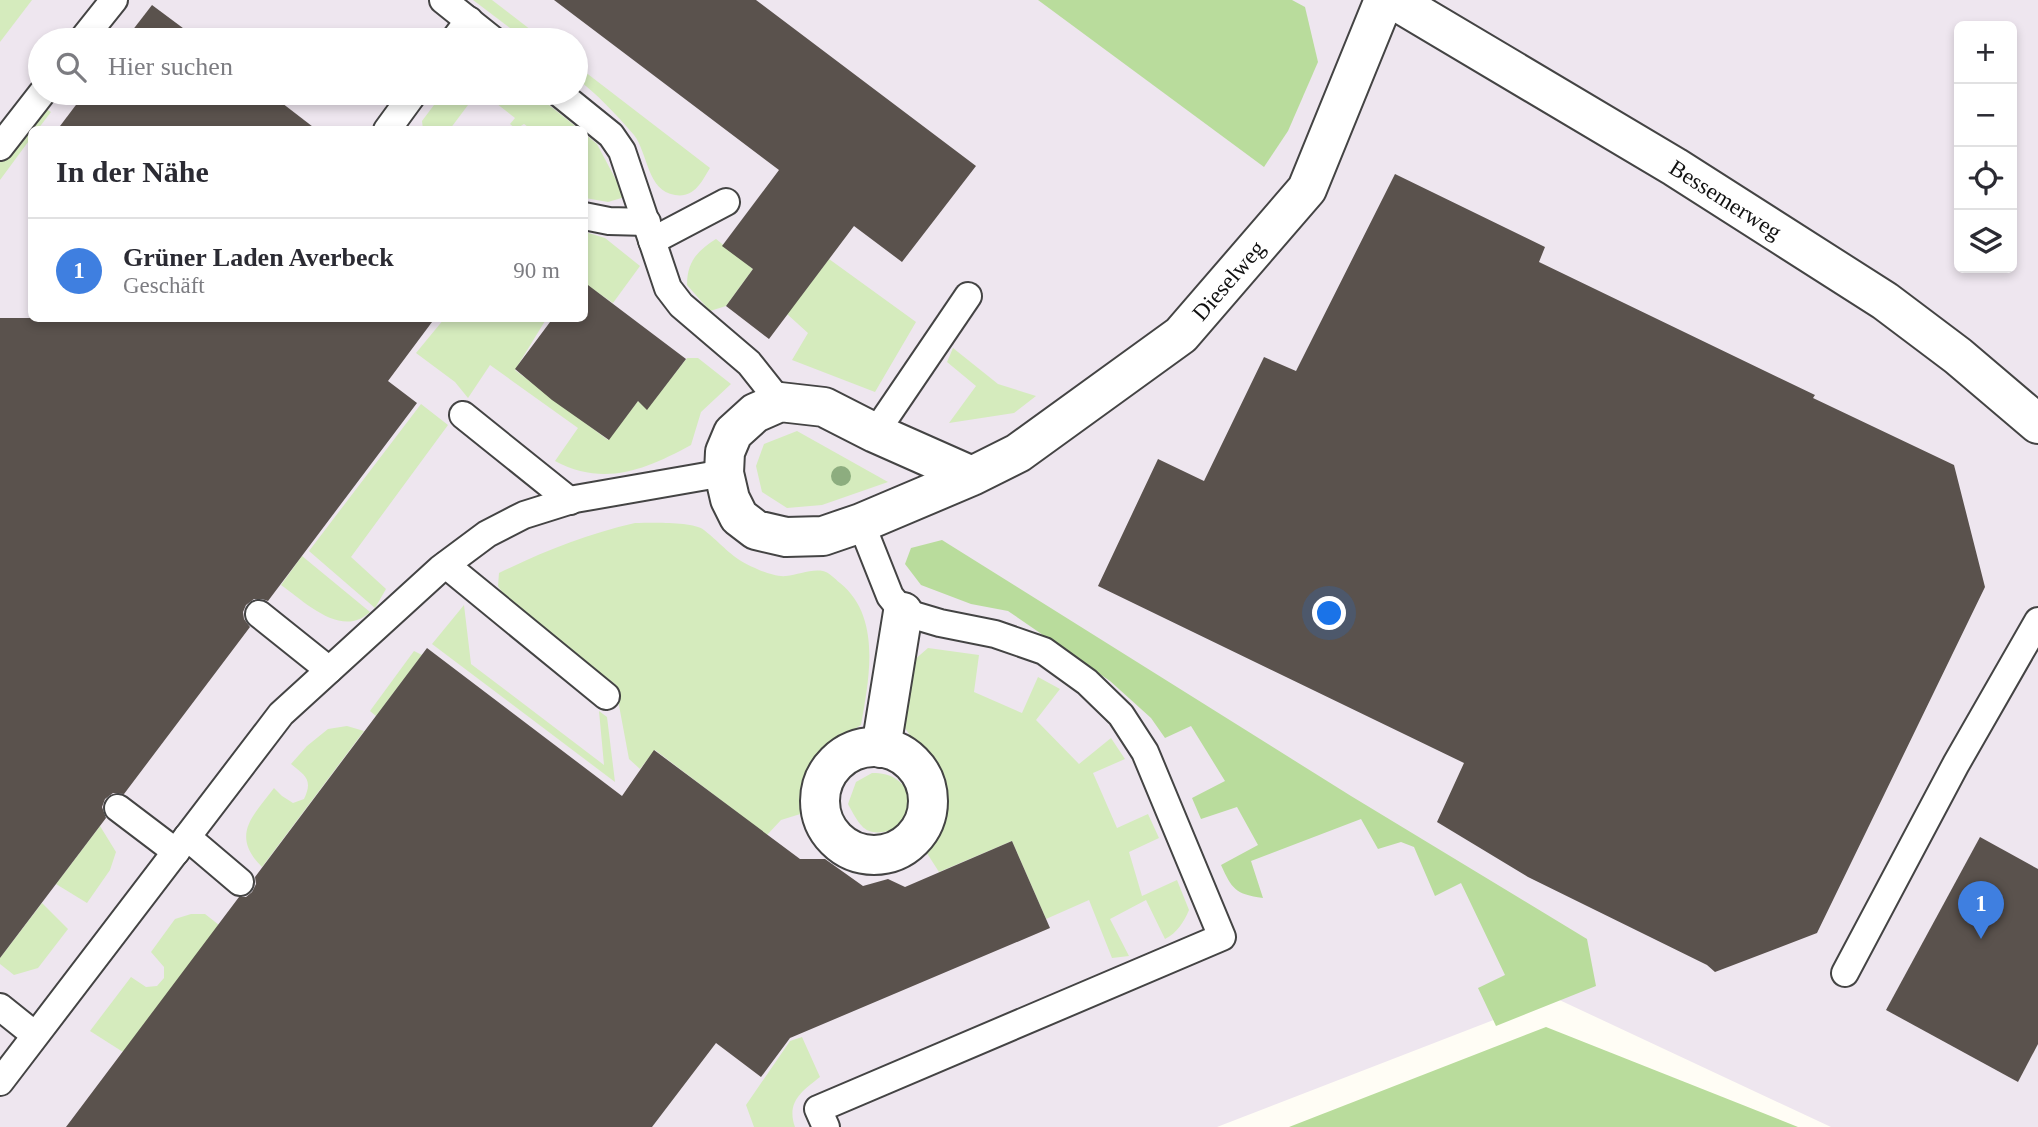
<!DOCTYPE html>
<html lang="de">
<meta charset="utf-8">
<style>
body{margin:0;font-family:"Times New Roman",serif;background:#f7f7f7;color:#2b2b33}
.controls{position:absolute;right:21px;top:21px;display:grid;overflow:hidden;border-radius:10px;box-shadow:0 4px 10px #0003}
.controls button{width:63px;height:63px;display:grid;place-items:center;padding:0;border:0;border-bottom:2px solid #e1e1e2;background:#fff;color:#2b2b33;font:35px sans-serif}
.you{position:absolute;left:1330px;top:614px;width:24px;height:24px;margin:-18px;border:5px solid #fff;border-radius:50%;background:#1a73e8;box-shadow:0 0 0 10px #1a73e833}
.badge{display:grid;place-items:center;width:46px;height:46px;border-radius:50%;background:#c4262e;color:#fff;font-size:23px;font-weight:700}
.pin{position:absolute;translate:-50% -58px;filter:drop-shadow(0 2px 4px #0008)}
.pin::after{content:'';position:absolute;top:37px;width:24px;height:21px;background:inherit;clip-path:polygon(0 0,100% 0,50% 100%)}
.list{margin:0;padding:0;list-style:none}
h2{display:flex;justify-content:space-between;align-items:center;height:91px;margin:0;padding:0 28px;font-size:30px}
h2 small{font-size:23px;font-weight:400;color:#7c7c81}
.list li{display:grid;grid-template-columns:46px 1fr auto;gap:21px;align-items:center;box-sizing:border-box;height:105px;padding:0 28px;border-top:2px solid #e1e1e2}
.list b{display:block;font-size:26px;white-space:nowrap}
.list p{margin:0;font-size:23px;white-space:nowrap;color:#7c7c81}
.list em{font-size:23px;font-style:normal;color:#7c7c81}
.icon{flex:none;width:38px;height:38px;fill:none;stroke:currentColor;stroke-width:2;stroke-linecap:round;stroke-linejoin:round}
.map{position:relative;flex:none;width:2038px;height:1127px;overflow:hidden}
.search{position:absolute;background:#fff;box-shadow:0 4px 10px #0003;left:28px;top:28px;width:560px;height:77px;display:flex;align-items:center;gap:18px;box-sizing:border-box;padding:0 24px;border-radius:38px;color:#7c7c81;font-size:26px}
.panel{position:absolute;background:#fff;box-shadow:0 4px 10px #0003;left:28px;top:126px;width:560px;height:196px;border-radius:10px}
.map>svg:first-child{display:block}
.industrial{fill:#eee6ef;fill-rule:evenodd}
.green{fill:#d5ebbd}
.forest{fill:#b9dc9c}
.building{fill:#5a524d}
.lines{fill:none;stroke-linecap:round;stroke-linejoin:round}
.lane-casing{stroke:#444;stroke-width:30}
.street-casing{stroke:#444;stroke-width:42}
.lane{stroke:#fff;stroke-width:26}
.street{stroke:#fff;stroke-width:38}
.tree{fill:#8dad7f}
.labels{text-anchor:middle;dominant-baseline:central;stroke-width:7;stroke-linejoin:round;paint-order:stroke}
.street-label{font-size:23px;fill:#111;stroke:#fff}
</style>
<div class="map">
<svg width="2038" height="1127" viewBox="0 0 2038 1127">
<rect width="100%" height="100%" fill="#fffdf5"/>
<path class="industrial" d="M0 0H2038V1127H1831L1553 997 1217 1127H0ZM1959 26H2012V268H1959ZM40 40H576V93H40ZM32 130H584V318H32Z"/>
<g class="green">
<polygon points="0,0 32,0 0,42"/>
<polygon points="473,0 492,0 544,40 526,40"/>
<path d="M576 65 710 168C701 183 694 198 675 195 647 191 648 153 634 135 617 115 596 93 576 78Z"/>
<polygon points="443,93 477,93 450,129 423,129 422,121"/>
<polygon points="483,93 534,93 579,129 531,129 524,124 516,129 510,124 515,118"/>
<polygon points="42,106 51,112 38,129 32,130 31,138 0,180 0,159"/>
<polygon points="585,134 597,144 625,197 608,202 585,198"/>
<polygon points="585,232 605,238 640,266 613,303 585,284"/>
<path d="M716 239 753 269 726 306 710 311 687 285C687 262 697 251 716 239Z"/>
<polygon points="829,259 916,322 875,392 792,360 808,333 787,314"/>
<path d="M444 319H541L545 321 515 370 608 440 638 401 647 409 687 358H698L731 384 701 412 691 445C645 470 604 487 555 461L578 428 490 365 468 398 455 382 416 353Z"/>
<polygon points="953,348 998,384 1036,396 1014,413 949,423 976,386 947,362"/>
<polygon points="421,404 448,425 351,557 386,589 375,608 309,551"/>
<polygon points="797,431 888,482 822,505 787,508 762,492 756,466 764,444"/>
<path d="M635 523C651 523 692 521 704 530 722 544 732 559 755 568 763 572 777 577 786 576 798 575 810 569 823 571 829 572 835 579 840 583 882 617 869 679 861 725 844 735 816 757 812 777 810 788 811 800 810 811L781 820 767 835 655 750 640 769 629 759 615 684 511 605 498 586 499 573C544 551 587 534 635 523Z"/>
<path d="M302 556 370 612C342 639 305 602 281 585Z"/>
<polygon points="464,605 471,664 604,765 599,711 607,717 615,782 432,644"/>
<path d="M928 648 979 655 974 692 1022 713 1038 677 1060 689 1036 720 1079 764 1111 738 1125 759 1093 773 1117 828 1148 814 1159 838 1129 852 1142 896 1177 880 1189 910C1184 922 1177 933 1165 939L1146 900 1110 919 1129 956 1112 958 1089 900 1046 919 1012 841 939 872 923 847C946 815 952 790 927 756 919 745 910 737 903 725L913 661Z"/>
<polygon points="414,651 422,655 376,716 370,711"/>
<path d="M347 726 364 731 262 867C230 835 253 816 274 788L282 796 293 803 304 799C313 780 306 776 291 764L307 746 328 729Z"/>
<path d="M872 773C892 773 899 779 911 795L908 813 898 829C867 837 863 832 848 804L856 782Z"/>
<polygon points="100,826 116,852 110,870 87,903 56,884"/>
<polygon points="42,903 68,929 38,968 14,975 0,964 0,958"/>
<polygon points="191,914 205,914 219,925 123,1052 90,1031 131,977 146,987 157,986 164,978 164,967 151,952 175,919"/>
<path d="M802 1037 820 1077C802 1091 786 1102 795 1127H754L746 1105 790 1041Z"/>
</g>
<g class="forest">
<polygon points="1038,0 1292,0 1305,7 1318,62 1288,131 1264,167"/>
<path d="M942 540 1351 796 1587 939 1596 986 1496 1026 1478 988 1505 975 1461 883 1435 896 1414 847 1401 842 1378 849 1361 819 1251 861 1263 898C1235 894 1232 889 1221 865L1258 845 1237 807 1201 819 1192 798 1225 781 1191 726 1165 738 1151 718 1110 681 1008 611 971 604 921 585 905 564 911 548Z"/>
<polygon points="1546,1027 1798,1127 1289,1127"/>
</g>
<g class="building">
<polygon points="554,0 756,0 976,166 902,262 854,226 769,339 726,306 753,269 722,246 779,170"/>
<polygon points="152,5 199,40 125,40"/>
<polygon points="85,93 269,93 317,130 57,130"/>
<polygon points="1395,174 1545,247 1539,262 1815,395 1813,398 1954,465 1985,587 1817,933 1715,972 1707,965 1528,877 1437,822 1464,763 1098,586 1158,459 1204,481 1264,357 1296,371"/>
<polygon points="584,282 686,359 647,410 638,401 609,440 552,400 515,369 553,318 584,318"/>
<polygon points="0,318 435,318 388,381 417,403 268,601 262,599 254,599 246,605 243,612 244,619 250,627 124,794 113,793 105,799 102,807 106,818 0,958"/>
<polygon points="427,648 622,796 654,750 800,859 825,859 863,886 888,879 905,887 1012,841 1050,928 790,1038 761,1077 716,1043 652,1127 66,1127 239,897 246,897 252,892 256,884 255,877"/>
<polygon points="1980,837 2038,869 2038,1044 2018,1082 1886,1010"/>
</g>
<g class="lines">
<defs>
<g id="lane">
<polyline points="443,0 493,40"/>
<polyline points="82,40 114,0"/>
<polyline points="454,40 469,20"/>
<polyline points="559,93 611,135 622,151 668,288 681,305 749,363 780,402"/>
<polyline points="387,130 414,93"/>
<polyline points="0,147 42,93"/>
<polyline points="584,216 609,221 647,222"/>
<polyline points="652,241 726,202"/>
<polyline points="463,415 570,501"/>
<polyline points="875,433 968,296"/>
<polyline points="446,565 606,696"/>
<polyline points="259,614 329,670"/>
<polyline points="118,808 176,852"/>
<polyline points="187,837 240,882"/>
<polyline points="1845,973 1956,764 2038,621"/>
<polyline points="0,1007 35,1035"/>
<polyline points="0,1082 281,714 440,569 487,534 524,515 575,499 724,473"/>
<polyline points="826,1127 818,1109 1222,937 1145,752 1121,715 1087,682 1044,651 995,634 940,623 903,612 890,596 861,523"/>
</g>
<g id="street">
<path id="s1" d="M1394 0 1675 167 1885 301 1958 356 2038 424"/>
<path id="s2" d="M972 476 875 433 824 407 780 402 755 413 733 433 725 452 724 473 730 499 739 517 756 530 786 537 823 536 861 523 972 476 1018 453 1181 335 1307 189 1384 0"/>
<circle cx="874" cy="801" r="54"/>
<polyline points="881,748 903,612"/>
</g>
</defs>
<use href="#lane" class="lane-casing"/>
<use href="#street" class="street-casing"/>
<use href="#lane" class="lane"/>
<use href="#street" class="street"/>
</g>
<circle class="tree" cx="841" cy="476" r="10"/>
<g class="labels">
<g class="street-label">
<text stroke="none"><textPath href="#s1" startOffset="387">Bessemerweg</textPath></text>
<text stroke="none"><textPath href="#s2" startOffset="928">Dieselweg</textPath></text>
</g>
</g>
</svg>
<div class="controls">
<button>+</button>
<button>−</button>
<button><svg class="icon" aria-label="locate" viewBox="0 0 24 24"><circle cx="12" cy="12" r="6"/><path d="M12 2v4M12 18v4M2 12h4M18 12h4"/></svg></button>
<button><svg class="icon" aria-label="layers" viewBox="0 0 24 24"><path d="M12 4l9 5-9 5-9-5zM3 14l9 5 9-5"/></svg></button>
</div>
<div class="you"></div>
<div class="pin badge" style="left:1981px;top:939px;background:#3f7fe0">1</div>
<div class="search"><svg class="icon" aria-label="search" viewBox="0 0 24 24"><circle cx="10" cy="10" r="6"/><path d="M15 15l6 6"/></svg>Hier suchen</div>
<section class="panel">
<h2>In der Nähe<small></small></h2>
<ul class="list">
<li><span class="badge" style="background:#3f7fe0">1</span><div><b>Grüner Laden Averbeck</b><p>Geschäft</p></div><em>90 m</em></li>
</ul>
</section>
</div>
